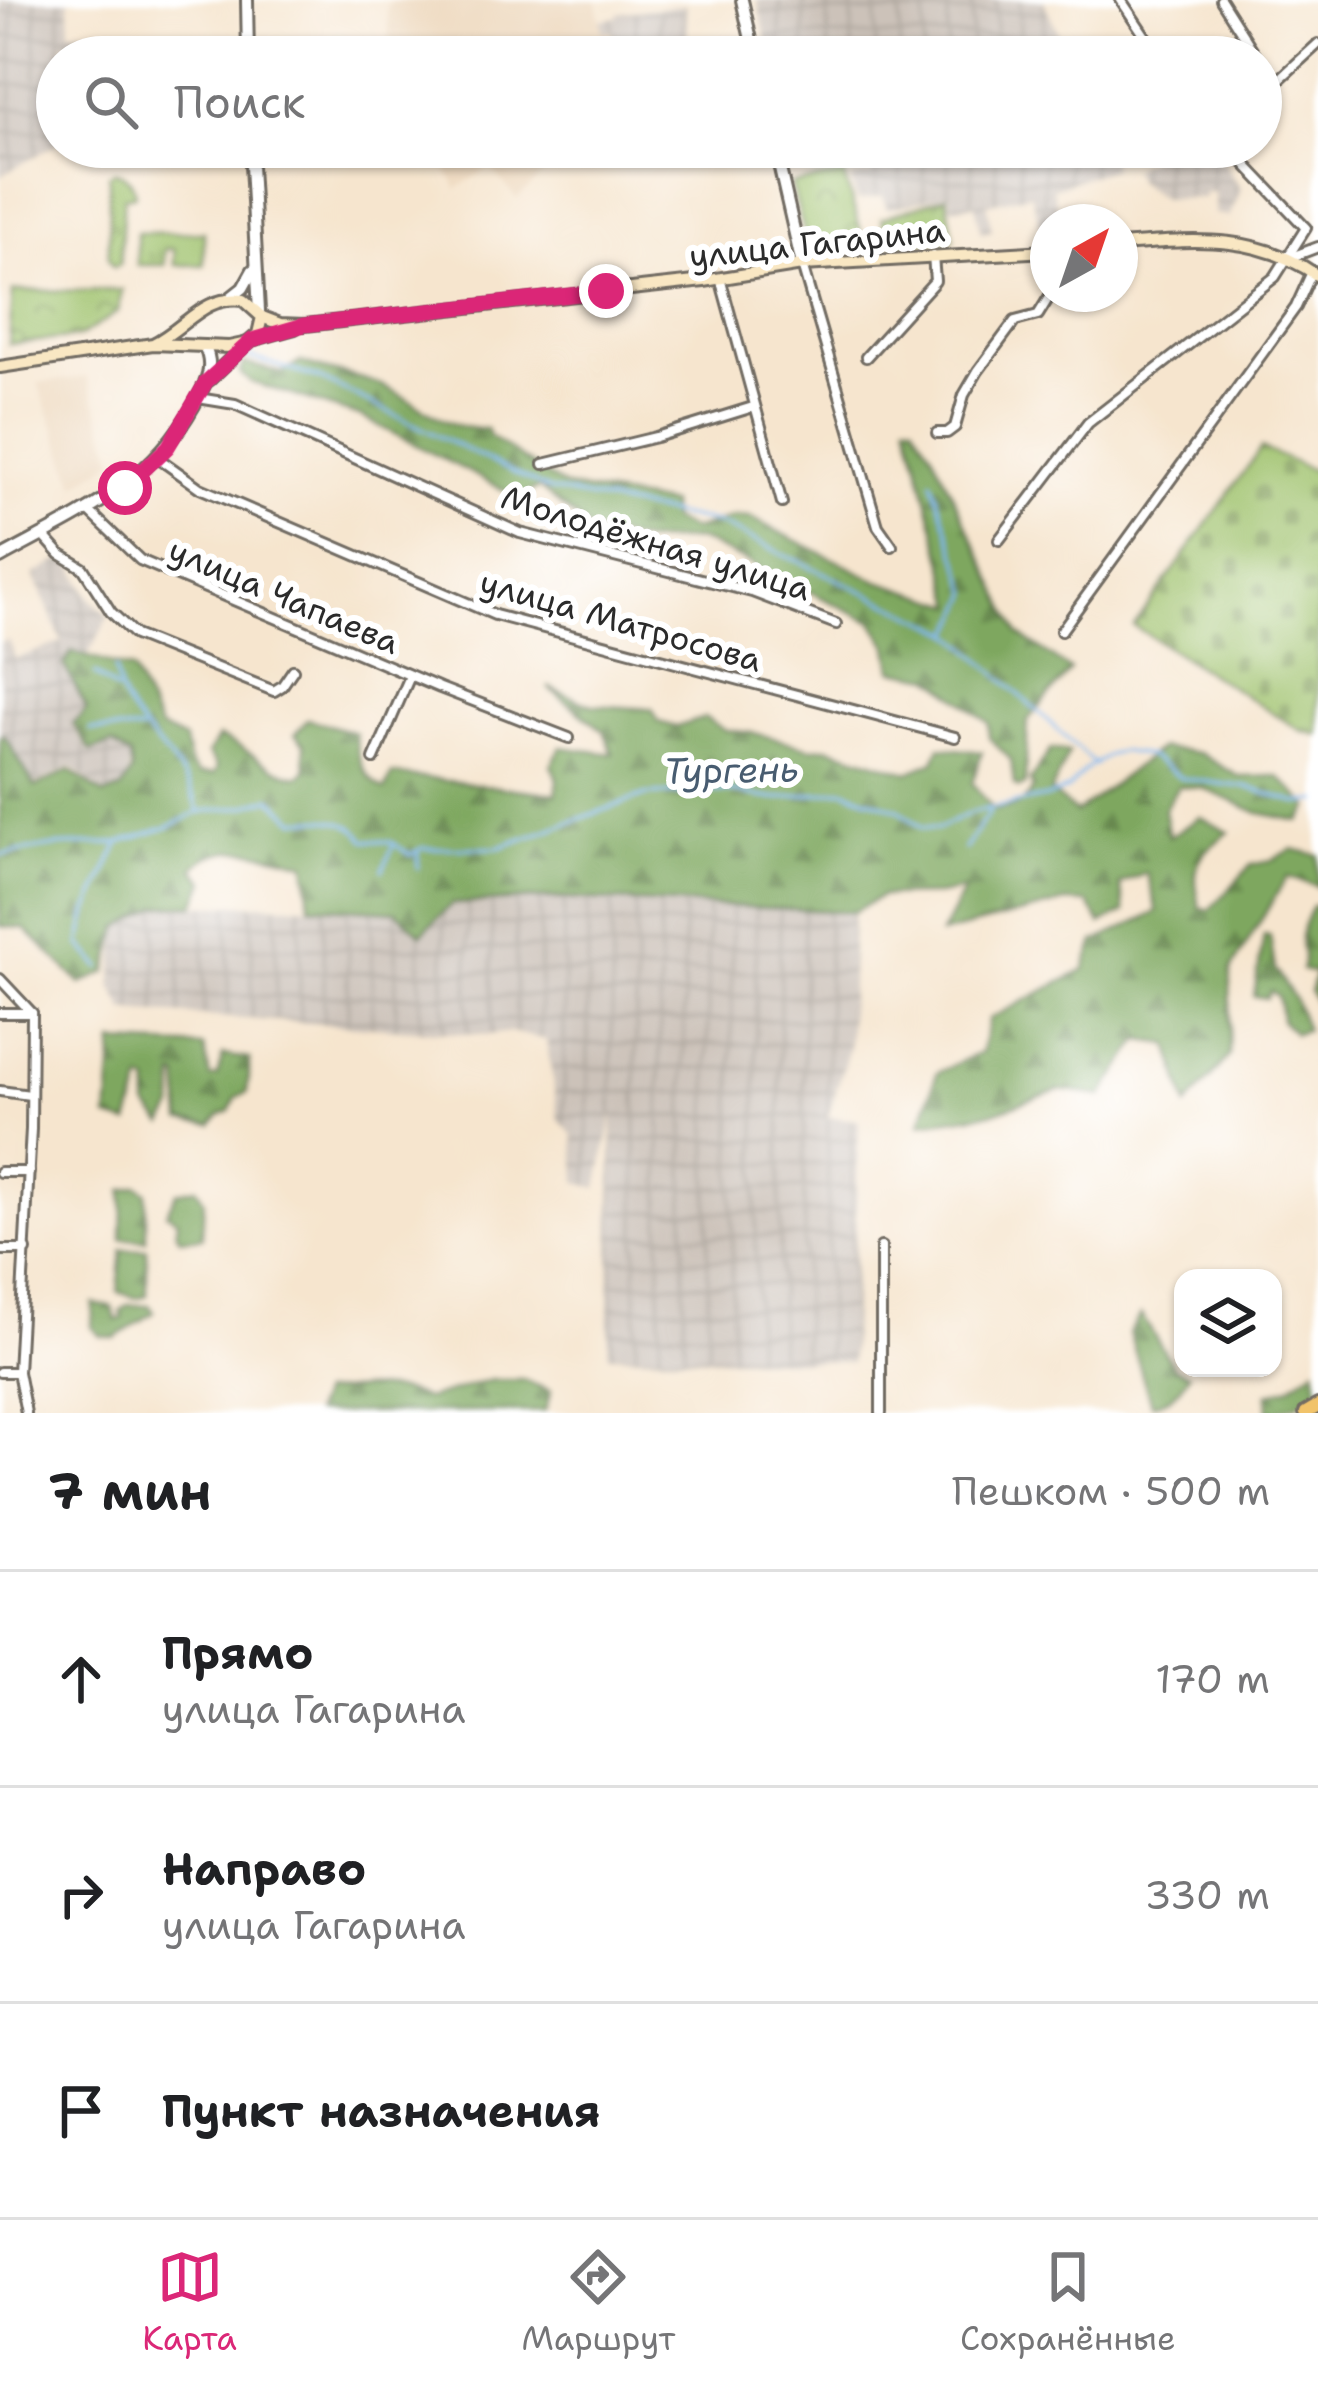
<!DOCTYPE html>
<html lang="ru">
<meta charset="utf-8">
<style>
body{margin:0;font-family:"Shantell Sans",sans-serif;background:#f2f2f2;color:#202124}
.controls{position:absolute;right:36px;bottom:36px;display:grid;overflow:hidden;border-radius:24px;box-shadow:0 3px 9px #0004}
.controls button{width:108px;height:108px;display:grid;place-items:center;padding:0;border:0;border-bottom:3px solid #e0e0e0;background:#fff;color:#202124;font:60px sans-serif}
.compass{position:absolute;left:1030px;top:204px;width:108px;height:108px;border-radius:50%;background:#fff;box-shadow:0 3px 9px #0004;rotate:40deg}
.stop{position:absolute;width:36px;height:36px;margin:-27px;border:9px solid #db2777;border-radius:50%;background:#fff}
.stop.end{background:#db2777;border-color:#fff;box-shadow:0 3px 12px #0008}
.list{margin:0;padding:0;list-style:none}
h2{display:flex;justify-content:space-between;align-items:center;height:156px;margin:0;padding:0 48px;font-size:51px}
h2 small{font-size:39px;font-weight:400;color:#757577}
.list li{display:grid;grid-template-columns:78px 1fr auto;gap:36px;align-items:center;box-sizing:border-box;height:216px;padding:0 48px;border-top:3px solid #e0e0e0}
.list b{display:block;font-size:45px;white-space:nowrap}
.list p{margin:0;font-size:39px;white-space:nowrap;color:#757577}
.list em{font-size:39px;font-style:normal;color:#757577}
.icon{flex:none;width:66px;height:66px;fill:none;stroke:currentColor;stroke-width:2;stroke-linecap:round;stroke-linejoin:round}
.map{position:relative;flex:none;width:1318px;height:1413px;overflow:hidden}
.search{position:absolute;background:#fff;box-shadow:0 3px 9px #0004;left:36px;right:36px;top:36px;height:132px;display:flex;align-items:center;gap:30px;box-sizing:border-box;padding:0 42px;border-radius:66px;color:#757577;font-size:45px}
.sheet{height:804px;background:#fff}
nav{display:flex;justify-content:space-around;align-items:center;box-sizing:border-box;height:168px;border-top:3px solid #e0e0e0;background:#fff;font-size:33px;color:#757577}
nav a{display:grid;justify-items:center;gap:6px}
nav .on{color:#db2777}
.map>svg:first-child{display:block}
.built{fill:#edd7bb}
.industrial{fill:url(#industrial-grid)}
.grass{fill:url(#grass-tufts);stroke:#64764b;stroke-width:3}
.forest{fill:url(#forest-firs);stroke:#546945;stroke-width:3}
.cemetery{fill:url(#cemetery-stones);stroke:#64764b;stroke-width:3}
.park{fill:url(#park-crowns);stroke:#64764b;stroke-width:3}
.lines{fill:none;stroke-linecap:round;stroke-linejoin:round}
.stream{stroke:#7eb7ef;stroke-width:3}
.minor-casing{stroke:#726c64;stroke-width:14}
.tertiary-casing{stroke:#726c64;stroke-width:16}
.secondary-casing{stroke:#726c64;stroke-width:16}
.primary-casing{stroke:#726c64;stroke-width:18}
.minor{stroke:#fff;stroke-width:8}
.tertiary{stroke:#fff;stroke-width:10}
.secondary{stroke:#f9e7c3;stroke-width:10}
.primary{stroke:#f1c36a;stroke-width:12}
.route{stroke:#db2777;stroke-width:15}
.labels{text-anchor:middle;dominant-baseline:central;stroke-width:12;stroke-linejoin:round;paint-order:stroke}
.street-label{font-size:33px;fill:#2b2b2b;stroke:#fff}
.water-label{font-size:36px;font-style:italic;fill:#485c70;stroke:#fff}
</style>
<div class="map">
<svg width="1318" height="1413" viewBox="0 0 1318 1413">
<defs>
<pattern id="industrial-grid" width="8" height="8" patternUnits="userSpaceOnUse" patternTransform="scale(3)"><rect width="8" height="8" fill="#ccc2b9"/><path d="M0 4h8M4 0v8" fill="none" stroke="#afa79f"/></pattern>
<pattern id="grass-tufts" width="24" height="20" patternUnits="userSpaceOnUse" patternTransform="scale(3)"><rect width="24" height="20" fill="#9ec16b"/><path d="M3 7l-1-3M5 7V3M7 7l1-3M15 17l-1-3M17 17v-4M19 17l1-3" fill="none" stroke="#819d58"/></pattern>
<pattern id="forest-firs" width="22" height="20" patternUnits="userSpaceOnUse" patternTransform="scale(3)"><rect width="22" height="20" fill="#7ea75f"/><path d="M5 1l3.5 6h-7zM16 11l3.5 6h-7z" fill="#67884f"/></pattern>
<pattern id="cemetery-stones" width="16" height="16" patternUnits="userSpaceOnUse" patternTransform="scale(3)"><rect width="16" height="16" fill="#9ec16b"/><path d="M2 7V4a2 2 0 0 1 4 0v3zM10 15v-3a2 2 0 0 1 4 0v3z" fill="#819d58"/></pattern>
<pattern id="park-crowns" width="20" height="18" patternUnits="userSpaceOnUse" patternTransform="scale(3)"><rect width="20" height="18" fill="#9ec16b"/><path d="M2 6a3 3 0 1 1 6 0M12 15a3 3 0 1 1 6 0" fill="none" stroke="#819d58"/></pattern>
</defs>
<rect width="100%" height="100%" fill="#fff"/>
<filter id="ink" filterUnits="userSpaceOnUse"><feTurbulence type="fractalNoise" baseFrequency=".00833" numOctaves="2"/><feDisplacementMap in="SourceGraphic" scale="24" xChannelSelector="R" yChannelSelector="G"/><feConvolveMatrix kernelMatrix="1 2 1 2 8 2 1 2 1" color-interpolation-filters="sRGB"/></filter>
<filter id="wash" filterUnits="userSpaceOnUse"><feTurbulence type="fractalNoise" baseFrequency=".004" numOctaves="4" result="noise"/><feDisplacementMap in="SourceGraphic" scale="48" xChannelSelector="R" yChannelSelector="G"/><feGaussianBlur stdDeviation="2.7" result="paint"/><feColorMatrix in="noise" values="0 0 0 0 0 0 0 0 0 0 0 0 0 0 0 0 0 1.4 0 .05"/><feComposite in="paint" operator="in"/></filter>
<g filter="url(#wash)">
<rect width="100%" height="100%" fill="#f6e5ce"/>
<g class="built">
<polygon points="391,0 596,0 603,31 612,30 614,57 390,57 387,8"/>
<polygon points="434,147 571,147 517,199 490,167 457,189"/>
<polygon points="87,377 115,459 76,485 38,383"/>
</g>
<g class="industrial">
<polygon points="0,0 69,0 70,31 104,30 108,42 63,43 63,57 57,57 57,144 0,176"/>
<polygon points="757,0 1043,0 1070,57 770,57"/>
<polygon points="685,5 689,55 614,57 612,31 603,32 601,20 617,17 619,13"/>
<polygon points="840,147 1108,147 1113,168 1053,188 1060,222 1048,222 1048,226 1041,228 1031,194 987,204 992,231 981,233 975,204 952,208 949,194 887,209 883,196 857,201 851,179 872,174 870,164 845,169"/>
<polygon points="1169,147 1209,147 1224,163 1241,189 1229,217 1215,214 1214,192 1205,193 1205,198 1161,199 1136,180 1131,169"/>
<polygon points="68,556 89,597 109,617 88,655 72,654 64,663 90,711 73,728 89,752 113,742 131,755 125,798 103,792 71,767 35,784 0,735 0,643 8,640 15,659 62,642 34,575"/>
<polygon points="552,898 853,912 849,1048 828,1117 859,1120 851,1362 608,1355 613,1113 598,1188 578,1183 573,1135 559,1120 546,1040 510,1032 489,1035 125,1011 112,986 119,928 158,906 263,904 396,911 421,934 452,904"/>
</g>
<g class="grass">
<path d="M114 171C126 175 134 181 135 195L124 197 120 264 114 267 108 258C111 229 108 203 109 175Z"/>
<polygon points="204,232 204,265 175,265 174,249 165,249 165,265 137,265 137,233"/>
</g>
<g class="forest">
<path d="M301 362C327 372 357 375 383 386 419 402 445 431 487 429L490 437 565 487 670 504 671 520 693 530 734 517 751 518 878 581 955 605 907 422 913 423 932 452 1019 634 1070 670 1028 720 1025 785 1019 788 1014 785 1011 760 989 738V723L932 677 893 670 889 647 873 622 700 540 644 542 589 529 539 488 518 497 359 416 250 382 240 373 244 363 281 373Z"/>
<path d="M72 652 132 670 160 728 185 740 190 765 198 774H214L217 767 208 754 218 737C246 745 272 774 300 776L306 770 304 744 295 734 308 719 355 733C356 757 363 778 385 790L392 774 556 794 558 779 551 765 561 747 613 754 604 731 548 687 592 705 652 709 659 722 676 727 705 718 725 730 754 733 811 748 827 747 908 772 934 761 940 747 982 752 972 783 994 810C1012 808 1025 806 1033 788L1030 781 1051 749 1069 752 1051 792 1076 813 1160 748 1199 753 1240 777 1278 776 1310 807 1300 821 1259 813 1202 788 1178 786 1164 810 1169 837 1200 817 1229 832C1195 858 1191 864 1200 907L1210 910 1251 865 1269 861 1293 849 1318 855V887L1287 877 1231 970 1229 1056 1187 1106 1169 1044 1140 1040 1102 1096 1059 1090 991 1113 921 1123 937 1073 981 1052 989 1019 1084 970 1095 942 1157 912 1147 873 1120 884 1125 912 1101 924 1088 903 1066 902 941 934 964 890 938 895 882 896 853 912 552 898 452 904 421 934 396 911 310 906 306 863C269 854 224 838 194 868L205 881 195 905 158 906 119 928 107 972 81 984 24 928 0 926V737L4 735 35 787 70 770 104 795 121 790 132 772 130 756 112 744 91 751 73 724 87 709 64 665Z"/>
<path d="M1312 906H1318V1008L1310 992 1315 973 1301 970C1305 957 1303 955 1301 943 1300 930 1307 917 1312 906Z"/>
<polygon points="1264,935 1270,936 1275,969 1294,998 1306,1030 1294,1033 1281,1020 1278,996 1271,991 1267,998 1254,996"/>
<polygon points="114,1043 204,1047 210,1077 217,1076 223,1055 250,1059 247,1093 236,1098 230,1111 220,1115 212,1125 182,1121 179,1077 175,1076 174,1108 164,1125 147,1106 149,1083 142,1081 129,1124 108,1118"/>
<polygon points="138,1186 146,1192 146,1240 122,1239 123,1190"/>
<polygon points="196,1188 204,1200 202,1237 180,1239 176,1232 178,1220 166,1213 177,1192"/>
<polygon points="147,1249 147,1295 136,1298 118,1292 122,1250"/>
<polygon points="93,1304 113,1307 116,1320 123,1318 121,1311 128,1305 149,1305 154,1312 115,1338 101,1336 92,1327"/>
<path d="M1141 1315 1175 1368 1189 1374C1180 1391 1171 1401 1151 1404L1129 1333Z"/>
<polygon points="1315,1368 1318,1391 1296,1405 1269,1413 1268,1394 1289,1387"/>
<path d="M491 1380H523L551 1391 545 1411 313 1413 321 1393C356 1389 394 1383 426 1399Z"/>
</g>
<polygon class="cemetery" points="1261,448 1318,473 1318,735 1300,730 1134,626"/>
<g class="park">
<polygon points="844,175 865,245 809,250 791,184"/>
<polygon points="947,196 954,240 887,244 882,218"/>
<polygon points="122,290 118,312 79,337 9,344 13,291"/>
</g>
<g class="lines">
<g class="stream">
<polyline points="243,355 321,379 549,490 717,523 952,633 1096,765"/>
<polyline points="932,481 970,594 953,631"/>
<path d="M115 669C122 731 185 753 199 812"/>
<polyline points="95,674 117,691"/>
<polyline points="90,730 142,731"/>
<polyline points="965,849 990,811"/>
<path d="M0 855 56 846 119 843 168 827 199 812 246 806 271 798 296 820C322 819 350 816 365 840L391 842 411 855 422 848H498L646 795 725 791 775 799 844 790 898 809 922 828 938 829 972 812 1048 797 1068 789 1085 770 1108 755 1121 751 1149 756 1181 778 1250 788 1297 803 1318 801"/>
<polyline points="418,868 418,852"/>
<polyline points="383,870 394,843"/>
<polyline points="101,968 80,944 88,911 119,844"/>
</g>
</g>
</g>
<g filter="url(#ink)">
<g class="lines">
<defs>
<g id="minor">
<polyline points="1121,0 1159,57"/>
<polyline points="1221,0 1257,57"/>
<polyline points="1261,65 1274,86"/>
<polyline points="1261,96 1318,44"/>
<polyline points="1289,258 1318,247"/>
<polyline points="802,265 878,526 892,546"/>
<polyline points="720,278 782,503"/>
<polyline points="866,357 935,281 933,256"/>
<polyline points="198,398 235,404 520,533 752,592 836,624"/>
<polyline points="937,433 947,433 955,427 964,395 978,371 1015,321 1038,315 1051,294"/>
<polyline points="158,458 200,488 495,615 955,737"/>
<polyline points="544,464 656,437 753,407"/>
<polyline points="88,510 140,560 440,688 569,738"/>
<polyline points="43,535 60,554 83,568 111,612 135,635 274,691 282,686 293,670"/>
<polyline points="999,540 1088,423 1275,277 1306,228 1229,147"/>
<polyline points="1061,631 1296,307 1312,272"/>
<polyline points="374,759 410,676"/>
<polyline points="0,979 32,1013"/>
<polyline points="0,1013 31,1013"/>
<polyline points="0,1091 30,1095"/>
<polyline points="0,1172 29,1172"/>
<polyline points="0,1250 26,1250"/>
<polyline points="0,1372 18,1372"/>
<polyline points="26,1413 18,1372 31,1129 32,1013"/>
<polyline points="881,1413 881,1247"/>
</g>
<g id="tertiary">
<polyline points="247,0 248,57"/>
<polyline points="742,0 755,57"/>
<polyline points="250,147 259,311"/>
<polyline points="775,147 802,265"/>
<polyline points="229,299 243,288 253,270"/>
<polyline points="209,380 247,343"/>
<path d="M0 558C78 515 148 487 194 405 205 385 216 368 204 346"/>
</g>
<g id="secondary">
<path d="M1120 245C1191 240 1255 232 1318 276"/>
<polyline points="262,317 280,324 305,325 704,281 802,265 1048,251"/>
<polyline points="255,339 295,328"/>
<path d="M0 367 153 344 229 347 248 343 258 334 262 317 243 300C203 295 187 327 153 344"/>
</g>
<polyline id="primary" points="1306,1413 1318,1406"/>
</defs>
<use href="#minor" class="minor-casing"/>
<use href="#tertiary" class="tertiary-casing"/>
<use href="#secondary" class="secondary-casing"/>
<use href="#primary" class="primary-casing"/>
<use href="#minor" class="minor"/>
<use href="#tertiary" class="tertiary"/>
<use href="#secondary" class="secondary"/>
<use href="#primary" class="primary"/>
</g>
</g>
<g class="lines" filter="url(#ink)">
<polyline class="route" points="125,488 168,447 206,382 252,340 304,325 606,291"/>
</g>
<g class="labels">
<g class="street-label">
<text transform="translate(817 243) rotate(-6)">улица Гагарина</text>
<text transform="translate(656 543) rotate(17)">Молодёжная улица</text>
<text transform="translate(284 596) rotate(23)">улица Чапаева</text>
<text transform="translate(621 621) rotate(16)">улица Матросова</text>
</g>
<g class="water-label">
<text transform="translate(731 770) rotate(-1)">Тургень</text>
</g>
</g>
</svg>
<div class="controls">
<button><svg class="icon" aria-label="layers" viewBox="0 0 24 24"><path d="M12 4l9 5-9 5-9-5zM3 14l9 5 9-5"/></svg></button>
</div>
<svg class="compass" viewBox="-18 -18 36 36"><path d="M0-13l5 13h-10z" fill="#e53935"/><path d="M0 13l5-13h-10z" fill="#757577"/></svg>
<div class="stop" style="left:125px;top:488px"></div>
<div class="stop end" style="left:606px;top:291px"></div>
<div class="search"><svg class="icon" aria-label="search" viewBox="0 0 24 24"><circle cx="10" cy="10" r="6"/><path d="M15 15l6 6"/></svg>Поиск</div>
</div>
<section class="sheet">
<h2>7 мин<small>Пешком · 500 m</small></h2>
<ul class="list">
<li><svg class="icon" aria-label="ahead" viewBox="0 0 24 24"><path d="M12 20V5M6 11l6-6 6 6"/></svg><div><b>Прямо</b><p>улица Гагарина</p></div><em>170 m</em></li>
<li><svg class="icon" aria-label="right" viewBox="0 0 24 24"><path d="M7 20v-9h11M14 6l5 5-5 5"/></svg><div><b>Направо</b><p>улица Гагарина</p></div><em>330 m</em></li>
<li><svg class="icon" aria-label="arrive" viewBox="0 0 24 24"><path d="M6 21V4h12l-3 4 3 4H6"/></svg><div><b>Пункт назначения</b></div></li>
</ul>
</section>
<nav>
<a class="on"><svg class="icon" aria-label="map" viewBox="0 0 24 24"><path d="M3 6l6-2 6 2 6-2v14l-6 2-6-2-6 2zM9 4v14M15 6v14"/></svg>Карта</a>
<a><svg class="icon" aria-label="directions" viewBox="0 0 24 24"><path d="M12 3l9 9-9 9-9-9zM9 14v-3h6M13 9l2 2-2 2"/></svg>Маршрут</a>
<a><svg class="icon" aria-label="saved" viewBox="0 0 24 24"><path d="M7 4h10v16l-5-4-5 4z"/></svg>Сохранённые</a>
</nav>
